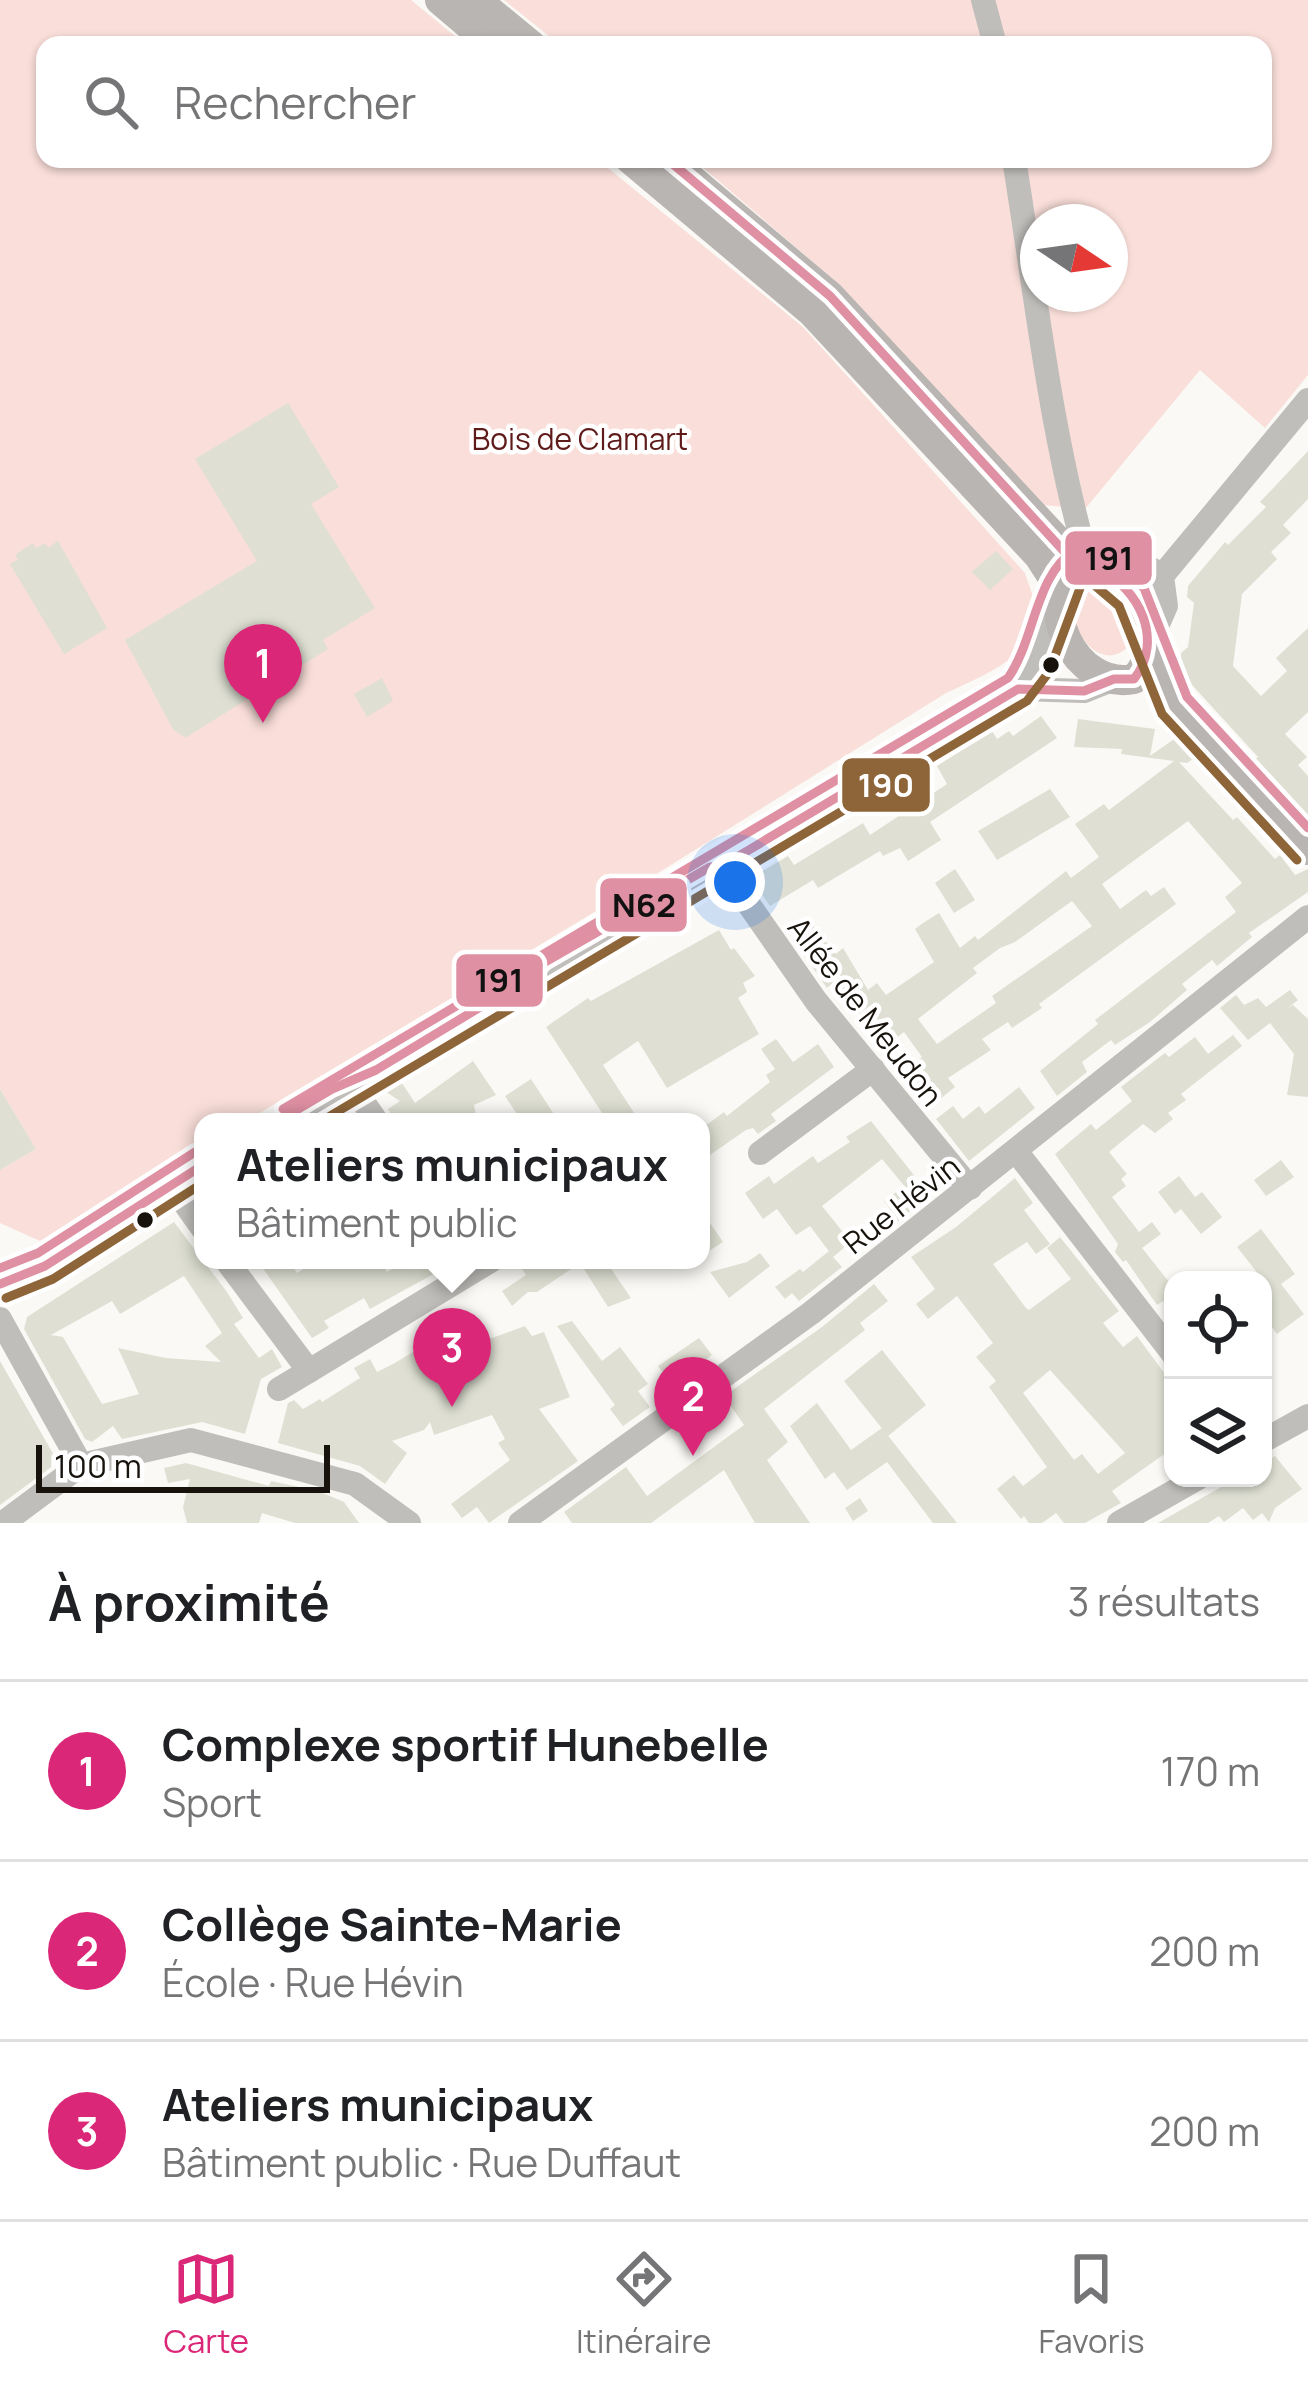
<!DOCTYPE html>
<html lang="fr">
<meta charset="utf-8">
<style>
body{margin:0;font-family:Manrope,sans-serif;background:#f6f6f6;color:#202124}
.controls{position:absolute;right:36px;bottom:36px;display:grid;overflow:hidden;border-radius:24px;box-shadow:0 3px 9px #0004}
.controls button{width:108px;height:108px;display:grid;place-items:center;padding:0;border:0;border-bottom:3px solid #e0e0e0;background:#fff;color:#202124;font:60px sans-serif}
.compass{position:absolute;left:1020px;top:204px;width:108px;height:108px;border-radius:50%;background:#fff;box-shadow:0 3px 9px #0004;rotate:103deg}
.scale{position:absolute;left:36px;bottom:30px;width:294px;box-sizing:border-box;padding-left:12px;border:6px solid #17130c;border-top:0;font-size:33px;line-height:42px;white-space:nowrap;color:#17130c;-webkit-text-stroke:9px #fff;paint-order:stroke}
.you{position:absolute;left:735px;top:882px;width:42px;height:42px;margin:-30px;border:9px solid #fff;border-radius:50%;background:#1a73e8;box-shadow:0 0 0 18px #1a73e833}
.badge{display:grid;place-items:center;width:78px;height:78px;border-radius:50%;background:#db2777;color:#fff;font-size:39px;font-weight:700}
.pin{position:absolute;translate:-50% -99px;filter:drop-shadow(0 3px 6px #0008)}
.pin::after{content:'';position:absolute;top:63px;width:42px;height:36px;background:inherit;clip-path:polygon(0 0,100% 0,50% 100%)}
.popup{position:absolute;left:194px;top:1113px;width:516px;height:156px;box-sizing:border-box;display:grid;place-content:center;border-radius:24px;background:#fff;filter:drop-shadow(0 3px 9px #0005);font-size:39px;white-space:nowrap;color:#757577}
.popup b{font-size:45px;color:#202124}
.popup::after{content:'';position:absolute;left:50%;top:100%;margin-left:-24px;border:24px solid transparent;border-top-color:#fff}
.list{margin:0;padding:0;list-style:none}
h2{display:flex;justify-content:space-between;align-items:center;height:156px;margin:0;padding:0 48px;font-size:51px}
h2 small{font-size:39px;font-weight:400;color:#757577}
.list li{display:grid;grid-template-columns:78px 1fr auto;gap:36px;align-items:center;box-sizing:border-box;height:180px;padding:0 48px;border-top:3px solid #e0e0e0}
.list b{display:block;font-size:45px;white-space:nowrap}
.list p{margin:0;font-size:39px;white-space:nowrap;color:#757577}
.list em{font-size:39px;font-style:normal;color:#757577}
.icon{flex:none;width:66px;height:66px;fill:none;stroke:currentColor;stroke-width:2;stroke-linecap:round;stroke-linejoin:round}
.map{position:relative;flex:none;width:1308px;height:1523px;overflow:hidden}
.search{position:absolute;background:#fff;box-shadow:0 3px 9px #0004;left:36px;right:36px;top:36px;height:132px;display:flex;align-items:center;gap:30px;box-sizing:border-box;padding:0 42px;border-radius:24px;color:#757577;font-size:45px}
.sheet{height:696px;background:#fff}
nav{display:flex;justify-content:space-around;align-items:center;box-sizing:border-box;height:168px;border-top:3px solid #e0e0e0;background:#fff;font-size:33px;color:#757577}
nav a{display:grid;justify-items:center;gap:6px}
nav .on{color:#db2777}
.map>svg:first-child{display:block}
.green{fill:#f9ded9;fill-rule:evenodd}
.building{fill:#dfe0d3;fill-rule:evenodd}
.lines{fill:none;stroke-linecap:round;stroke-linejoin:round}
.minor{stroke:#c0bebb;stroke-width:24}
.major{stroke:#b9b5b2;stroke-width:30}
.bus-1-casing{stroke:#fff;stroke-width:18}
.bus-2-casing{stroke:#fff;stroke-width:18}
.bus-3-casing{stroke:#fff;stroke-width:18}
.bus-1{stroke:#df90a2;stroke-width:9}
.bus-2{stroke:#8d6539;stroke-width:9}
.bus-3{stroke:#df91a3;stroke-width:9}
.bus-dot{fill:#17130c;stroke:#fff;stroke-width:4.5}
.labels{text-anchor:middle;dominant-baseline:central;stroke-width:9;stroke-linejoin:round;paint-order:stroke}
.park-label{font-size:30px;fill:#5f1b19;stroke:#fff}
.street-label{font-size:30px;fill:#17130c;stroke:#fff}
.line-badge{stroke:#fff;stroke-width:4.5}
.badge-label{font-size:33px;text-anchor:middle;font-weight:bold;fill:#fff}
.pale-badge-label{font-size:33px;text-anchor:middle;font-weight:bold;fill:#111}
</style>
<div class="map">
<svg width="1308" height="1523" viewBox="0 0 1308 1523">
<rect width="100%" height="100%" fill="#fbf9f5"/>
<g class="green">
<path d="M0 0H411L466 45H45V159H597L803 327 1025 573C1028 584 1036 600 1036 611 1037 657 979 677 946 693L626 893 245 1122H203V1147L74 1225 40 1241 0 1223V1170L36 1149 0 1089Z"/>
<path d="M504 0H1308V375L1265 428 1200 370 1085 509 1044 505 840 285 693 159H1263V45H560ZM1038 222H1110V294H1038Z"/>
<path d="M1097 585C1119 597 1136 620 1130 645 1099 678 1064 625 1076 594Z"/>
</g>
<g class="building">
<polygon points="288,403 339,487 311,504 375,608 323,640 328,649 185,738 173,729 125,640 257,561 195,459"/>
<polygon points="1308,451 1308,499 1283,525 1291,533 1271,552 1277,559 1242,594 1233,666 1261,696 1287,671 1276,658 1308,628 1308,712 1285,734 1307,757 1298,765 1308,776 1308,820 1253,761 1258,757 1181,673 1181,653 1188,647 1194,603 1187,597 1188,586 1225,542 1228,545 1266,507 1260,502"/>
<polygon points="58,541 107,628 64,654 10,564 18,560 15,555 33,543 36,548 45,543 48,548"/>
<polygon points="996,551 1013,569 990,590 972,572"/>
<polygon points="382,678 393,701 367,717 354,694"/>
<polygon points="1041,716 1057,738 930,822 941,840 908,861 900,848 883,856 880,851 818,888 813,880 770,906 751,878 788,856 794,865 863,823 870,835 947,784 937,766 992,731 997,739 1009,731 1013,736"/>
<path d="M1078 719 1155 729 1150 756 1177 737 1196 757 1187 763 1179 762 1233 820 1237 817 1275 859 1280 855 1295 875 1308 869V892L1249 933 1252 937 1217 966 1212 960 1182 984 1187 990 1150 1022 1115 1045 1111 1040 1082 1062 1087 1072 1057 1096 1040 1071 1098 1024 1095 1020 1236 912 1225 897 1242 883 1188 821 1102 884 1120 909 1146 890 1151 896 1164 887 1176 904 1039 1004 1042 1008 1012 1028 1008 1022 982 1039 991 1050 948 1078 955 1087 935 1103 918 1081 912 1085 903 1073 922 1057 904 1032 896 1038 890 1031 881 1039 872 1032 835 981 827 988 794 941 812 925 836 954 843 948 868 990 877 983 886 995 934 962 915 929 923 923 939 913 960 948 975 936 978 940 1066 871 1071 878 1099 857 1075 824 1104 804 1109 810 1174 761 1121 754 1122 749 1074 747ZM1072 901 1092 926 992 996 996 1003 937 1044 918 1019 977 973 973 968 1000 948 1015 942Z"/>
<polygon points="1050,789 1070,817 997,860 978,831"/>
<polygon points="955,869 975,900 954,913 935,883"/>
<polygon points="719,930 731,950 734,948 755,976 743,983 747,992 738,998 759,1034 667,1088 638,1041 603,1065 640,1122 608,1122 546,1027 588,998 591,1001"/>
<polygon points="1290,990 1298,1000 1288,1008 1293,1005 1308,1019 1308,1097 1287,1095 1294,1054 1270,1023 1248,1040 1220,1008 1236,995 1244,1005 1258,998 1266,1007"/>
<polygon points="1233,1035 1242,1046 1181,1094 1186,1100 1168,1113 1173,1119 1155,1133 1143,1124 1109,1152 1127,1174 1121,1179 1126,1186 1112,1197 1139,1232 1152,1222 1161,1234 1142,1248 1173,1287 1173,1314 1163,1301 1157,1305 1126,1260 1123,1262 1115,1252 1118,1244 1055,1154 1091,1124 1096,1130 1132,1101 1121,1087 1165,1053 1169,1057 1195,1037 1208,1054"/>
<polygon points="776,1039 793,1062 818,1044 834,1067 771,1114 776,1121 758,1134 753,1128 746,1130 710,1155 701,1142 701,1129 724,1112 727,1116 770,1082 766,1075 775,1069 761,1049"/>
<polygon points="473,1061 496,1095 474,1105 476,1115 465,1122 395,1122 388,1109 400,1101 380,1088 398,1077 415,1103"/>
<polygon points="531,1079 559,1122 522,1122 505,1096"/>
<polygon points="1019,1087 1035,1108 969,1161 936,1119 953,1106 963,1119 979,1106 985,1114"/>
<polygon points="0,1089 36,1149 0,1170"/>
<polygon points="871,1121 917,1179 906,1188 882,1159 822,1206 851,1242 833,1257 842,1267 799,1301 792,1293 785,1299 775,1287 800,1269 803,1272 829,1251 831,1254 810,1226 796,1235 777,1209 763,1219 745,1193 769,1176 774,1184 813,1156 818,1163 850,1142 846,1137"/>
<polygon points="1281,1160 1294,1177 1266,1196 1254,1180"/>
<polygon points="1179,1176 1195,1197 1202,1192 1222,1217 1201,1234 1181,1209 1175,1214 1158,1192"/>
<path d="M1015 1178 1033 1203 1024 1210 1050 1244 1036 1254 1027 1242 993 1264 1026 1308 1029 1310 1071 1279 1047 1248 1060 1237 1119 1311 1103 1323 1123 1347 1137 1336 1173 1385V1448L1112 1491 1121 1503 1085 1523H1064L1056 1513 1042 1523H1029L1024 1516 1021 1519 997 1489 1014 1475 1023 1486 1047 1467 989 1387 996 1381 976 1357 993 1343 957 1296 928 1319 916 1304 935 1289 911 1257 956 1227ZM1050 1370 1125 1453 1098 1474 1082 1454 1074 1460 1023 1393Z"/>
<polygon points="922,1184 930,1194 882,1235 872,1223 890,1209 884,1201 903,1187 908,1194"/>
<polygon points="701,1210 723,1242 701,1256"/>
<path d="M174 1222 227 1292 243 1318 234 1324 259 1358 272 1349 282 1367 261 1379 245 1434 202 1422 122 1439 113 1426 92 1442 85 1439 24 1329 27 1317ZM184 1276 222 1333 205 1346 221 1362 166 1358 118 1348 139 1394 102 1404 63 1337 51 1335 112 1301 120 1314Z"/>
<polygon points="1261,1229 1295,1274 1281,1284 1304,1314 1277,1334 1263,1315 1263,1280 1237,1247"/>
<polygon points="760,1253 770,1266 729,1298 710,1272 747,1262"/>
<polygon points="257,1260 281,1260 285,1268 291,1264 297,1273 318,1260 380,1260 387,1272 408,1260 459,1260 370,1309 364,1298 324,1321 329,1328 312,1338"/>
<polygon points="537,1260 605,1260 631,1298 608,1307 580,1263 537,1292 528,1292 512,1306 502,1291 526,1275 522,1269"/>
<polygon points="874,1284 888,1301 860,1323 865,1330 764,1409 788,1442 767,1460 810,1523 755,1523 724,1470 651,1523 572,1523 564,1512 626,1467 647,1496 744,1425 724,1396 822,1327"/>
<polygon points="572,1321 602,1361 620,1347 648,1384 638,1391 650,1407 623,1426 610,1409 615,1405 557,1326"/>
<polygon points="442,1322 459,1350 525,1326 532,1336 544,1332 570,1397 539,1409 578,1461 489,1523 477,1507 462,1518 451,1504 510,1460 498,1443 505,1439 492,1415 434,1435 430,1422 424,1430 392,1441 407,1453 385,1484 360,1466 278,1443 288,1403 294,1400 303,1409 320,1399 322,1402 360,1378 354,1368 370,1359 377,1372 393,1364 423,1346 417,1337"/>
<polygon points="699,1338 712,1355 672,1385 658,1366"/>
<polygon points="882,1350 926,1405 888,1436 844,1381"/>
<polygon points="0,1361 55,1457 54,1465 0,1505"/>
<polygon points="817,1403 851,1450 882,1428 957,1523 933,1523 887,1462 847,1490 834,1472 825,1479 790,1426"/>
<polygon points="1275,1456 1302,1489 1275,1508 1269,1522 1262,1513 1253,1520 1243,1508 1224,1522 1219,1516 1208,1523 1158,1523 1237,1478 1263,1478 1263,1463"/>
<polygon points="186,1463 269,1486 271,1481 318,1491 344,1502 359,1523 295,1523 262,1513 259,1523 187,1523 183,1507 190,1479 168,1483 164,1468"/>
<polygon points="860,1498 868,1511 853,1521 845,1508"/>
</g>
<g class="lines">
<g class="minor">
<polyline points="983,0 995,45"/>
<path d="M1014 159C1036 295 1050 431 1088 564"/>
<path d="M1099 569C1122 559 1141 560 1162 576L1166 606 1151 640"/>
<polyline points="1162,576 1308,400"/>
<polyline points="1018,689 1084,691 1114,679"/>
<polyline points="722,866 816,1001 970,1188"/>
<polyline points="351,1084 377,1122"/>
<polyline points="291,1122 1018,689 1035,666 1059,607"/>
<polyline points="1016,1151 1173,1354"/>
<polyline points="760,1153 873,1069"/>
<polyline points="171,1184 203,1229"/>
<polyline points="226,1260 309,1371 492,1260"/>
<polyline points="0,1284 45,1266 203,1165"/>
<polyline points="0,1319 81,1465"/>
<polyline points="279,1389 309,1371"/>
<polyline points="1263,1441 1308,1416"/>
<polyline points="3,1523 81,1465 191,1440 355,1484 409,1523"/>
<polyline points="520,1523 811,1313 1308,917"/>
<polyline points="1119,1523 1198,1478"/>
</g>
<g class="major">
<polyline points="440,0 493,45"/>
<polyline points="476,0 531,45"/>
<polyline points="630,159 812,312 1039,556 1060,589"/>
<polyline points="667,159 830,296 1079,564"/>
<path d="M1079 564C1127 565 1173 644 1134 679 1075 691 1032 601 1079 564Z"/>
<polyline points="1151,654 1174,705 1308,850"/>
</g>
<defs>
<g id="bus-1">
<path d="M276 1122 332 1089 376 1070 530 977 545 962 710 867 722 866 1018 689 1084 691 1114 679H1134C1164 641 1140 588 1098 569 1088 564 1081 565 1071 559L830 296 667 159"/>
<polyline points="0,1284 45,1266 203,1165"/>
</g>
<g id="bus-2">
<polyline points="320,1122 1027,701 1049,672 1083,580 1092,583 1119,606 1162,714 1297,860"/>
<polyline points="6,1298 53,1279 203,1183"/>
</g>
<g id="bus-3">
<path d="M283 1109 1008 678C1035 640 1035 575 1075 550L1106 556 1144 588 1187 697 1308 828"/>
<polyline points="0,1268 38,1253 195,1152"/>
</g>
</defs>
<use href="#bus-1" class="bus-1-casing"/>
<use href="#bus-2" class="bus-2-casing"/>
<use href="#bus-3" class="bus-3-casing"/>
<use href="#bus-1" class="bus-1"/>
<use href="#bus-2" class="bus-2"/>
<use href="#bus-3" class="bus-3"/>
</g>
<g class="bus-dot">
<circle cx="1051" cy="665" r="10"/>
<circle cx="145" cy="1220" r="10"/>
</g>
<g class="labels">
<g class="park-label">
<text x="580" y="438">Bois de Clamart</text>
</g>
<g class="street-label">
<text transform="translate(866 1011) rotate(52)">Allée de Meudon</text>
<text transform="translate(901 1204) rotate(-38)">Rue Hévin</text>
</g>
</g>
<g class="line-badge">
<rect x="1063" y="529" width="91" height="58" rx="12" fill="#df91a3"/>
<rect x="840" y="756" width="92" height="58" rx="12" fill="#8d6539"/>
<rect x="598" y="876" width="91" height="58" rx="12" fill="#df90a2"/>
<rect x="454" y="952" width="91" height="57" rx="12" fill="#df91a3"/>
</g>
<g class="badge-label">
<text x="886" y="797">190</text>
</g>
<g class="pale-badge-label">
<text x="1109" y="570">191</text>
<text x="644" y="917">N62</text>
<text x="499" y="992">191</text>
</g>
</svg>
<div class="controls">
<button><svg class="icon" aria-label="locate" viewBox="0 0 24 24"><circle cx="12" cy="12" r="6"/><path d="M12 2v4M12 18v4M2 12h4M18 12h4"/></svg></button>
<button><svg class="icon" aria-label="layers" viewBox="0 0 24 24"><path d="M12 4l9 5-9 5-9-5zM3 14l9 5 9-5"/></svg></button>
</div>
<svg class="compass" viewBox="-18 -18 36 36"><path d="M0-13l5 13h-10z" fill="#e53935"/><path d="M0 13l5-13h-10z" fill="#757577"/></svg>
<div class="scale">100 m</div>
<div class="you"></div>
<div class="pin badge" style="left:263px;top:723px">1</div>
<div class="pin badge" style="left:693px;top:1456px">2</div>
<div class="pin badge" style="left:452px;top:1407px">3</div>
<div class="popup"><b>Ateliers municipaux</b>Bâtiment public</div>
<div class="search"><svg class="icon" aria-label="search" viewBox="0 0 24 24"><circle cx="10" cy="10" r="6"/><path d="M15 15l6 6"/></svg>Rechercher</div>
</div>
<section class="sheet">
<h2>À proximité<small>3 résultats</small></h2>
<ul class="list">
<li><span class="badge">1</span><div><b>Complexe sportif Hunebelle</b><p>Sport</p></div><em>170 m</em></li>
<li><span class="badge">2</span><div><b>Collège Sainte-Marie</b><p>École · Rue Hévin</p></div><em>200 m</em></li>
<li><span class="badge">3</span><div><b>Ateliers municipaux</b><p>Bâtiment public · Rue Duffaut</p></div><em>200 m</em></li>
</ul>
</section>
<nav>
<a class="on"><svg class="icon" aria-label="map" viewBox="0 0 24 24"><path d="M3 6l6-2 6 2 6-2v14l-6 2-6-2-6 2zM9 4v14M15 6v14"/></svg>Carte</a>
<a><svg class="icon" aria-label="directions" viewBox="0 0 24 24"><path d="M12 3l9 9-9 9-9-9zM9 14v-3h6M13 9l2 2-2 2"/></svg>Itinéraire</a>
<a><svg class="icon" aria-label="saved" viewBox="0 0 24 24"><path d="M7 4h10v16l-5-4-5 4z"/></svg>Favoris</a>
</nav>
